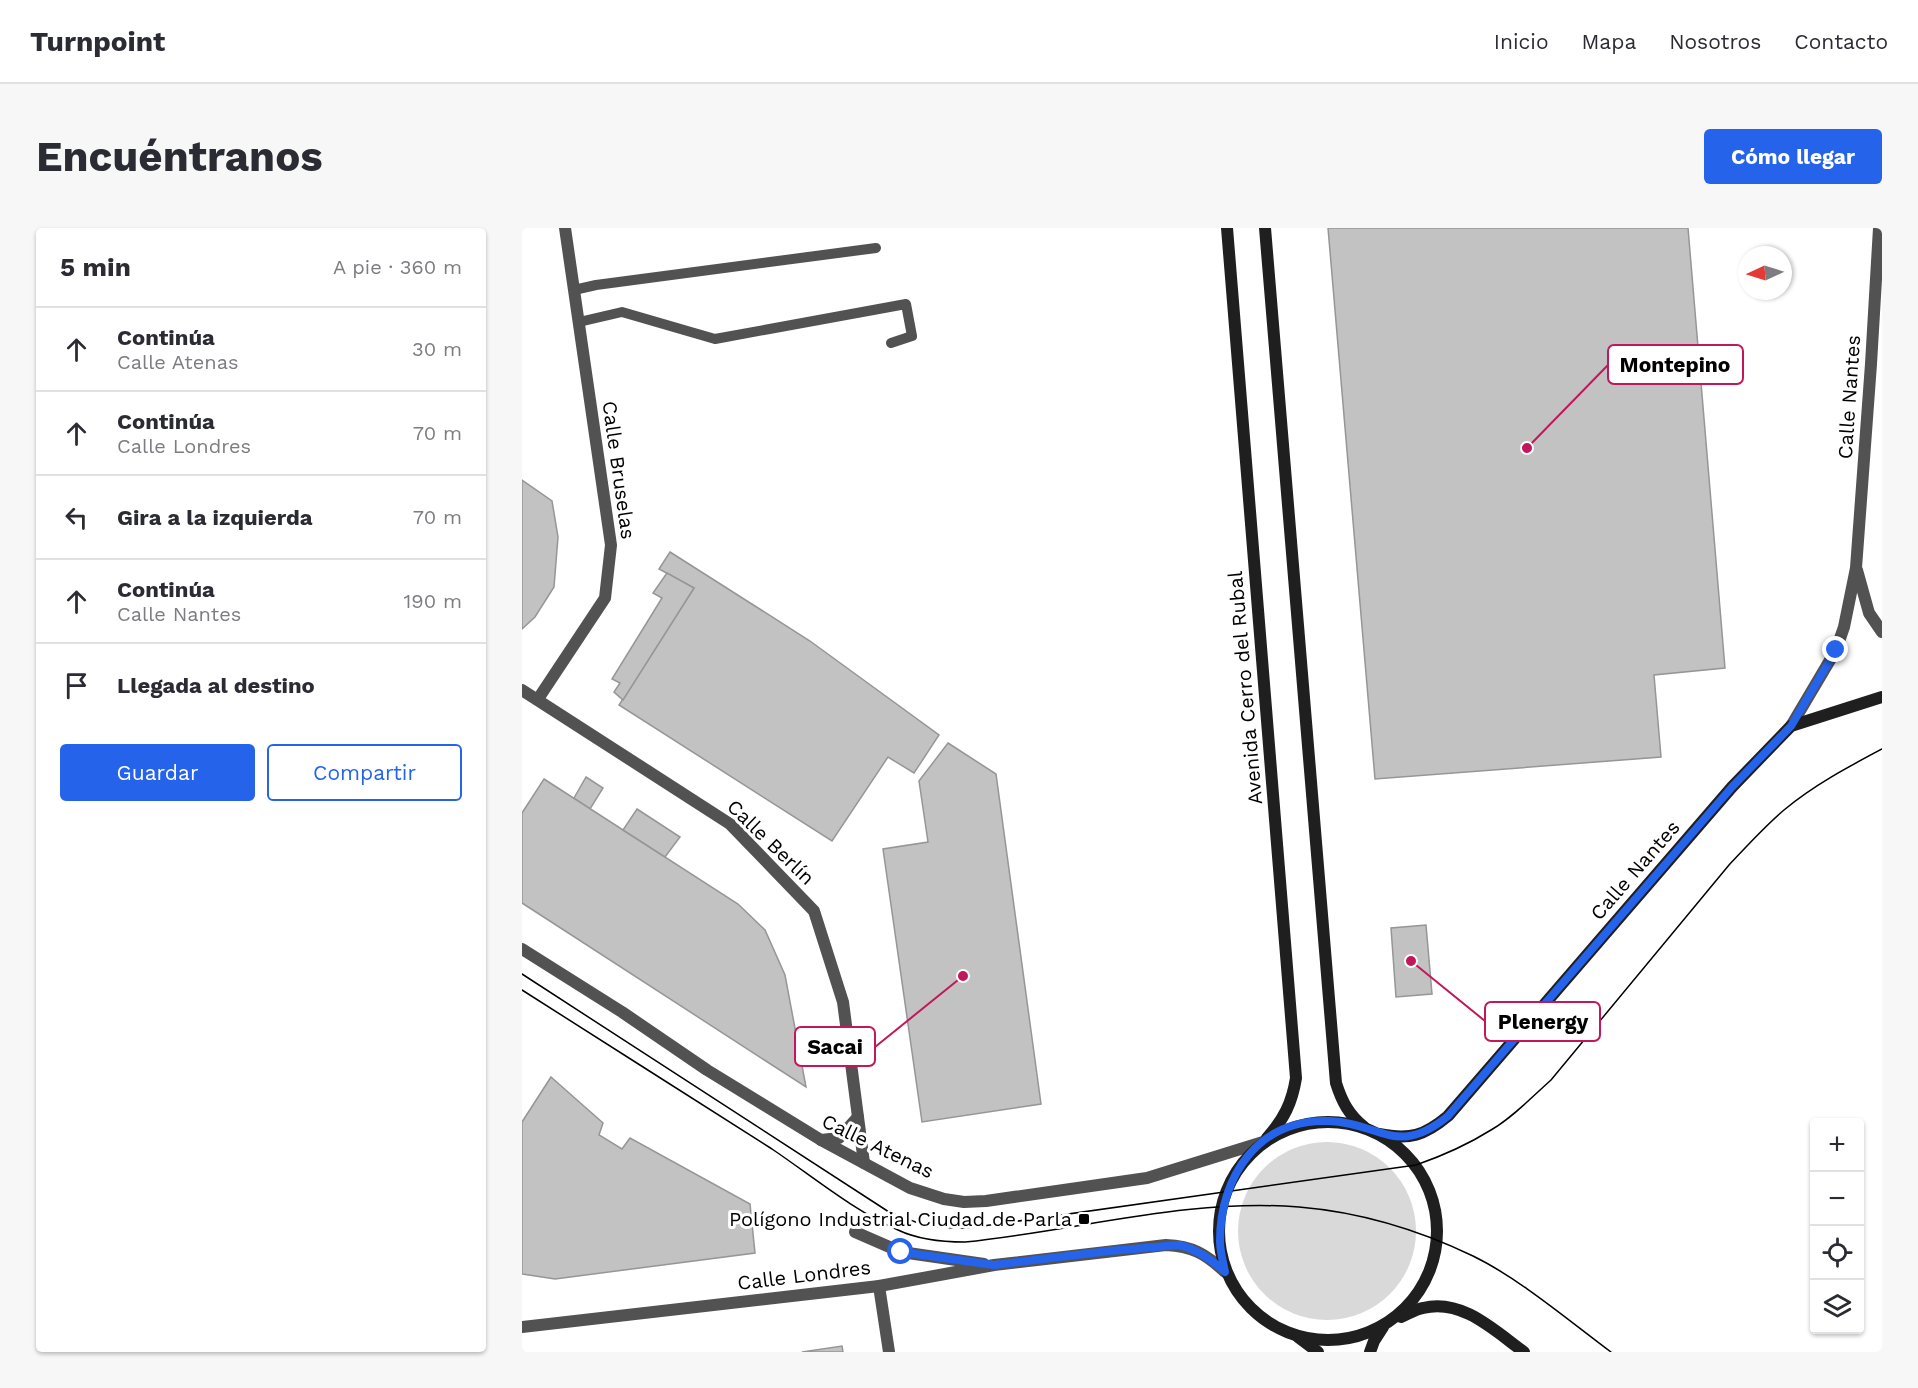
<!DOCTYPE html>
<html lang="es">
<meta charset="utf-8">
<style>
body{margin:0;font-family:"Work Sans",sans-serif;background:#f7f7f7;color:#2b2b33}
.controls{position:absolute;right:18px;bottom:18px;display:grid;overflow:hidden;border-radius:6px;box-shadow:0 2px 4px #0004}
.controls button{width:54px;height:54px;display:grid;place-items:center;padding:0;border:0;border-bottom:2px solid #e1e1e2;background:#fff;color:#2b2b33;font:30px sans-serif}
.compass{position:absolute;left:1216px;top:18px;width:54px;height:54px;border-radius:50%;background:#fff;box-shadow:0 2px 4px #0004;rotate:266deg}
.stop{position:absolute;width:18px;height:18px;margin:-14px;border:4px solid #2563eb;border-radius:50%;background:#fff}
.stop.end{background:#2563eb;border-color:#fff;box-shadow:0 2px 6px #0008}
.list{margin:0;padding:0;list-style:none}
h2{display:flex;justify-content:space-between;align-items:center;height:78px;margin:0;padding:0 24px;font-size:26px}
h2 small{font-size:20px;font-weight:400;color:#7c7c81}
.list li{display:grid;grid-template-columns:39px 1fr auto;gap:18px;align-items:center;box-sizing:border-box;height:84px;padding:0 24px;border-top:2px solid #e1e1e2}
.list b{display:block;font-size:22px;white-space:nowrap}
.list p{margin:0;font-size:20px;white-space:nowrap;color:#7c7c81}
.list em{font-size:20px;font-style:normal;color:#7c7c81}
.actions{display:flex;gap:12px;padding:18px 24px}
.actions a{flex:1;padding:14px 0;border:2px solid #2563eb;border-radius:6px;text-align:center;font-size:21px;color:#2563eb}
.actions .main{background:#2563eb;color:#fff}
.icon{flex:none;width:33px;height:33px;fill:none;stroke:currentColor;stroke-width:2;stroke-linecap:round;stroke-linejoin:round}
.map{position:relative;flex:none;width:1360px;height:1124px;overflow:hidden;border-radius:6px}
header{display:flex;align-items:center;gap:36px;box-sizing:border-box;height:84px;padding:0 30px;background:#fff;border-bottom:2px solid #e1e1e2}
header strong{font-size:28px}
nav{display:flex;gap:33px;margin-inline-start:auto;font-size:21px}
.intro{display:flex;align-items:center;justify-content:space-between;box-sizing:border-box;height:144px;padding:0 36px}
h1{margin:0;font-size:42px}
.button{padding:15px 27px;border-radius:6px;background:#2563eb;color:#fff;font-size:21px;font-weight:700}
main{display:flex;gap:36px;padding:0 36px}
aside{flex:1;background:#fff;border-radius:6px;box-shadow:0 2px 4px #0004}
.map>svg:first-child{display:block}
.green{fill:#d9d9d9}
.building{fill:#c2c2c2;stroke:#969696;stroke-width:1.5}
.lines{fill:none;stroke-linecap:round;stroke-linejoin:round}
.lane{stroke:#525252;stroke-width:10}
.street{stroke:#525252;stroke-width:12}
.secondary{stroke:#1f1f1f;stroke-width:12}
.tram{stroke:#000;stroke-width:1.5}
.route{stroke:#2563eb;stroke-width:8}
.poi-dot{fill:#000;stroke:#fff;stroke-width:2}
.labels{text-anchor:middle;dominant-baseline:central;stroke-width:6;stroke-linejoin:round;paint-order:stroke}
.street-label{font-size:20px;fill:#000;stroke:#fff}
.poi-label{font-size:20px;fill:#000;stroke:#fff;text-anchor:end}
.leader{fill:none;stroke:#c2185b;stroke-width:2}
.callout-dot{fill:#c2185b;stroke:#fff;stroke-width:2}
.callout{fill:#fff;stroke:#c2185b;stroke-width:2}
.callout-label{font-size:21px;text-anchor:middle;font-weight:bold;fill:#000}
</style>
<header>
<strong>Turnpoint</strong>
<nav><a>Inicio</a><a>Mapa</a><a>Nosotros</a><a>Contacto</a></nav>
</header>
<div class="intro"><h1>Encuéntranos</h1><a class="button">Cómo llegar</a></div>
<main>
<aside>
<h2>5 min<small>A pie · 360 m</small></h2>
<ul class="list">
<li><svg class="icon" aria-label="ahead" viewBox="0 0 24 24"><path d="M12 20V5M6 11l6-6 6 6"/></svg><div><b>Continúa</b><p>Calle Atenas</p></div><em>30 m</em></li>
<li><svg class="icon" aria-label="ahead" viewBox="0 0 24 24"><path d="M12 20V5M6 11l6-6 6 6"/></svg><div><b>Continúa</b><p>Calle Londres</p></div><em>70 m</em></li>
<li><svg class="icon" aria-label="left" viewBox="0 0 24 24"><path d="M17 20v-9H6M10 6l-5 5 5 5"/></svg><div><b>Gira a la izquierda</b></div><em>70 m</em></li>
<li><svg class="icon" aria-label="ahead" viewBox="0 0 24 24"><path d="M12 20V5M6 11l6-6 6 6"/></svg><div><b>Continúa</b><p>Calle Nantes</p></div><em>190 m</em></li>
<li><svg class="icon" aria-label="arrive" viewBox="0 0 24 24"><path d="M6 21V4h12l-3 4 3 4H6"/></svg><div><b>Llegada al destino</b></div></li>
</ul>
<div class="actions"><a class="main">Guardar</a><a>Compartir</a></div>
</aside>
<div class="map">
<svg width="1360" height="1124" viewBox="0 0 1360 1124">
<rect width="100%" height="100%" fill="#fff"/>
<circle class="green" cx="805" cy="1003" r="89"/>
<g class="building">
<polygon points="806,0 1166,0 1203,440 1132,447 1139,529 853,551"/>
<polygon points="0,252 30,273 36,309 32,359 13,389 0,401"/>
<polygon points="148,324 288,413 417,507 392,545 366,529 310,613 97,477 172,360 137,341"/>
<polygon points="145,345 172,360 101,472 92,464 98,455 90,451 140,370 131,365"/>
<polygon points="426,515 474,546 519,876 400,894 361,621 406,614 397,553"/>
<polygon points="64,549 81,560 68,581 52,570"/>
<polygon points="22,551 216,676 243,702 263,747 284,859 0,675 0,585"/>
<polygon points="115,581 158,609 143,629 101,602"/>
<polygon points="904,697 910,766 874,769 869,700"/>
<polygon points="29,849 81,895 77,907 100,921 108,910 228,976 233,1025 33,1051 0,1046 0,894"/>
<polygon points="320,1118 321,1124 280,1124"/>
</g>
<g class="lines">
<g class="lane">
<polyline points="52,62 74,57 354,20"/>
<polyline points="57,94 100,84 193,111 384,76 390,108 369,115"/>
</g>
<g class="street">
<polyline points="1335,342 1347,385 1360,404"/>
<polyline points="0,462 208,596 292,683 321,774 336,889"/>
<polyline points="16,471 83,370 89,317 43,0"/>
<polyline points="1269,498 1314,422 1322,399 1334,340 1349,136 1357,0"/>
<polyline points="0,721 100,784 185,842 299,912 388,960 422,971 442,974 464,973 625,950 741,914"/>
<polyline points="299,912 317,910 336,889 342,935"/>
<polyline points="333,1004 379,1024 462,1036"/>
<polyline points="357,1058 367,1124"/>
<path d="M0 1099 357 1058 472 1037 644 1017C670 1018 684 1026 703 1044"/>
</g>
<g class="secondary">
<path d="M705 0 774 850C770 875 762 891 745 910"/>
<path d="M743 0 814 855C820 874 827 887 842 899"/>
<circle cx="806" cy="1003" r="109"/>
<path d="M857 906C888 912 902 908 926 888L1210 559 1269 498 1360 469"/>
<path d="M879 1089C886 1086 894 1081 901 1080 940 1070 973 1103 1002 1124"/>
<polyline points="776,1109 796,1124"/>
<polyline points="848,1124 852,1113 861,1099"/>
</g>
<g class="tram">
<path d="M0 746 367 984C394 996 418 1002 447 1000L894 937C920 928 945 917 969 902 991 889 1010 869 1029 852L1207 637C1225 618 1242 599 1262 582 1292 557 1326 539 1360 521"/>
<path d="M0 762C83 815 167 868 250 921 290 948 332 983 376 1002 397 1012 420 1014 443 1014 553 1003 665 970 777 979 837 984 897 1002 951 1028 998 1051 1046 1092 1089 1124"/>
</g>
</g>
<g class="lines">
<path class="route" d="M379 1024 472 1037 587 1023 657 1017C675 1021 690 1032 703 1044 701 1034 698 1023 698 1013 698 948 737 890 807 893 859 895 875 930 926 888L1210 559 1269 498 1314 422"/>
</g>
<rect class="poi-dot" x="556" y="985" width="12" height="12" rx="3"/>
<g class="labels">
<g class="street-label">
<text transform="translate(1327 169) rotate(-86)">Calle Nantes</text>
<text transform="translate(97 242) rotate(82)">Calle Bruselas</text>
<text transform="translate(723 460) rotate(-95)">Avenida Cerro del Rubal</text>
<text transform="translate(249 614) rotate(44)">Calle Berlín</text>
<text transform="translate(1113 642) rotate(-49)">Calle Nantes</text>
<text transform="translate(356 918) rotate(26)">Calle Atenas</text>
<text transform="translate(282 1047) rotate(-7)">Calle Londres</text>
</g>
<g class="poi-label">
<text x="550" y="991">Polígono Industrial Ciudad de Parla</text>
</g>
</g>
<path class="leader" d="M1005 220L1086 137M889 733L963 793M441 748L353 819"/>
<g class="callout-dot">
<circle cx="1005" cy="220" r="6"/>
<circle cx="889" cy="733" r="6"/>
<circle cx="441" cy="748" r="6"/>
</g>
<g class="callout">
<rect x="1086" y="117" width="135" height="39" rx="6"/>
<rect x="963" y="774" width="115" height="39" rx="6"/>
<rect x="273" y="799" width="80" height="39" rx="6"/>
</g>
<g class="callout-label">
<text x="1153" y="144">Montepino</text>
<text x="1021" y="801">Plenergy</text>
<text x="313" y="826">Sacai</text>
</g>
</svg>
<div class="controls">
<button>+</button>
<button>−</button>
<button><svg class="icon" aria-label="locate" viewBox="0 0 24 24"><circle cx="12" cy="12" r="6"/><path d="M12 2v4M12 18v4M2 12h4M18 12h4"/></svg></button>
<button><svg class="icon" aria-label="layers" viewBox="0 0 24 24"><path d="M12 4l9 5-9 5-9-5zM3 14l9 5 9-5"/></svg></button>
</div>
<svg class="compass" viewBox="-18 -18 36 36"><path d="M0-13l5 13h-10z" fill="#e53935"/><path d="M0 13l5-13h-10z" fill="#7c7c81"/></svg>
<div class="stop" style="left:379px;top:1024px"></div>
<div class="stop end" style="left:1314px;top:422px"></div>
</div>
</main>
